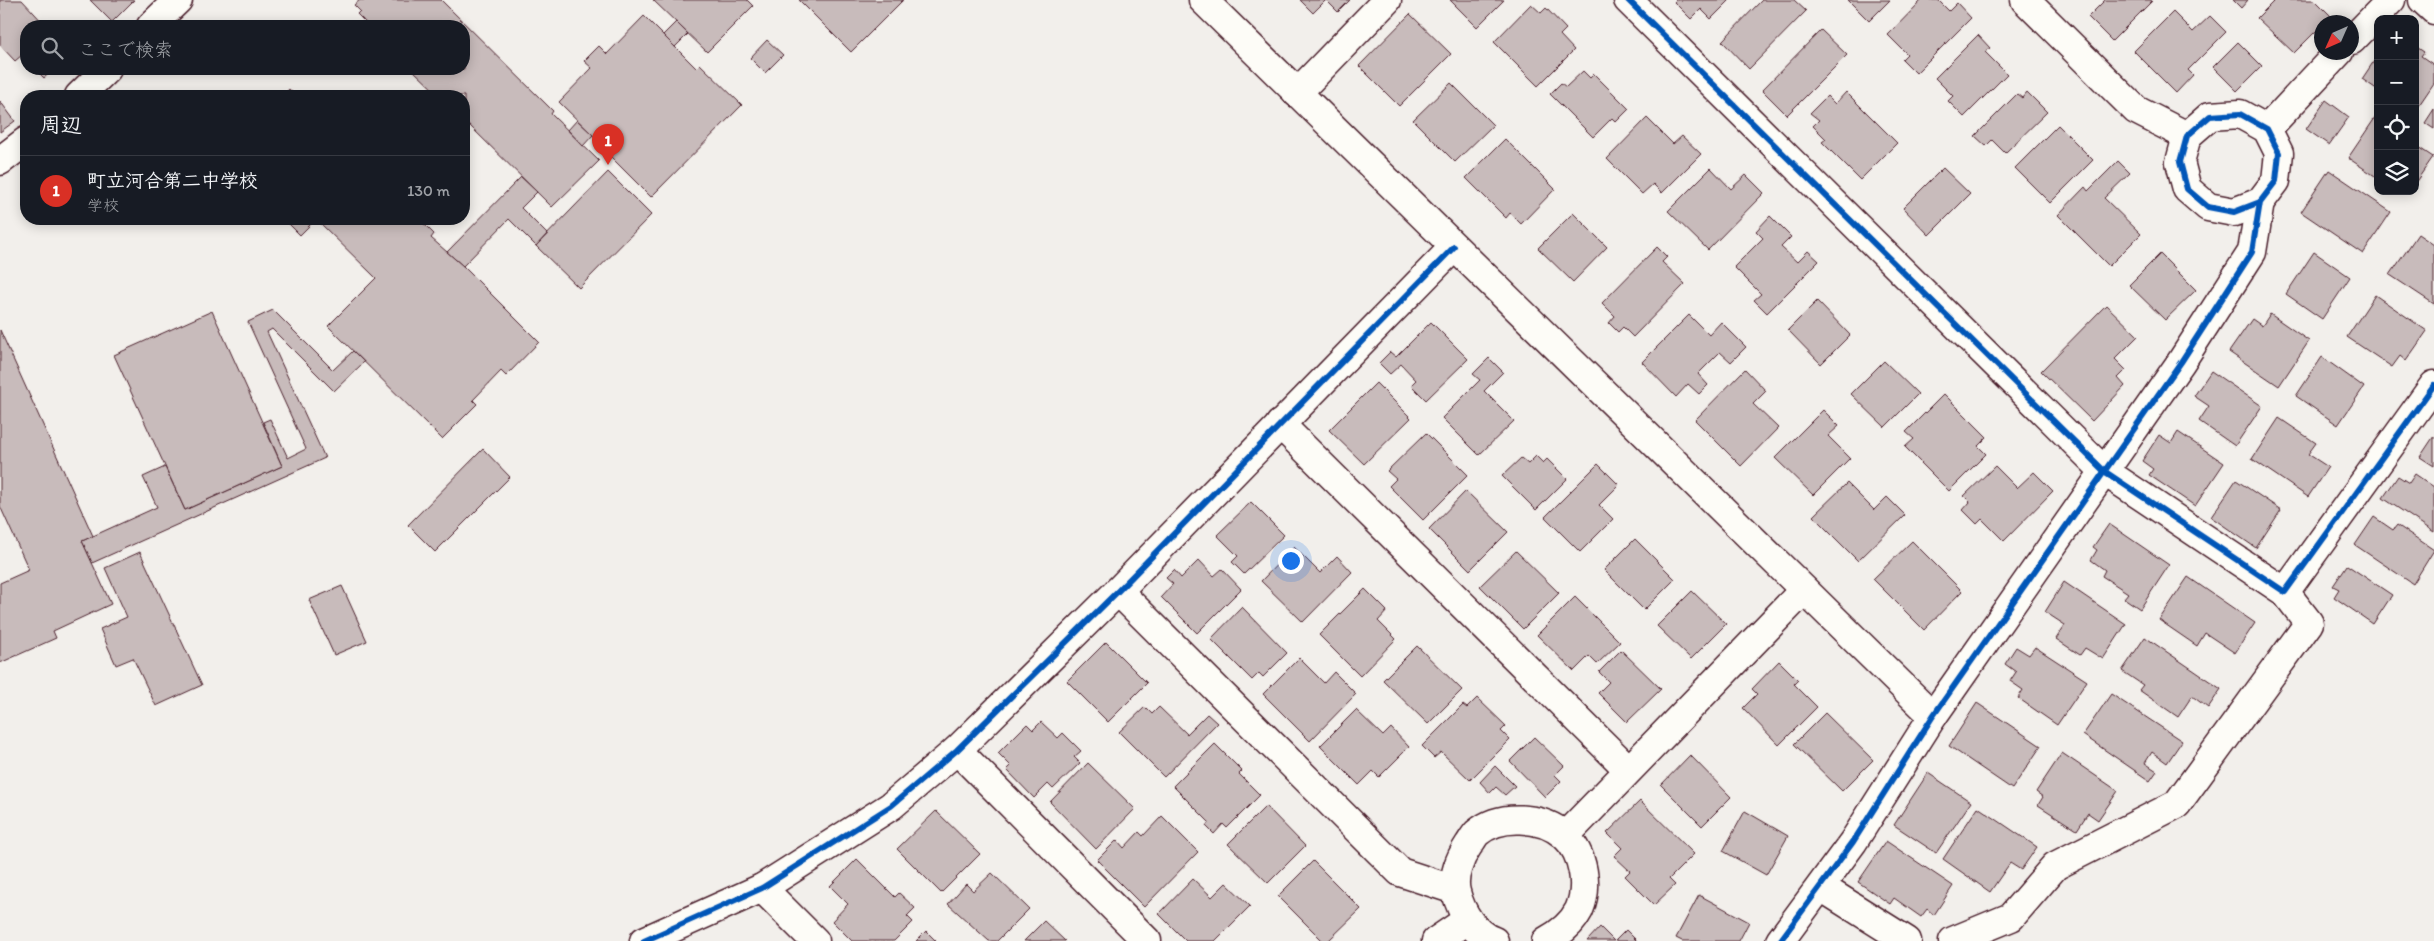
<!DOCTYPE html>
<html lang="ja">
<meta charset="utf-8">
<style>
body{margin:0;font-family:Itim,"Klee One",sans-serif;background:#20242c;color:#f1f3f6}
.controls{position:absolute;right:15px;top:15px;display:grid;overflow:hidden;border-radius:10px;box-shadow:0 2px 12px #0003}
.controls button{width:45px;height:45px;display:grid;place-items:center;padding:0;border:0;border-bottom:1px solid #363941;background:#171b24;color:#f1f3f6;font:25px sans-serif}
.compass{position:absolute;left:2314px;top:15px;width:45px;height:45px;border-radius:50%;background:#171b24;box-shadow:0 2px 12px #0003;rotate:225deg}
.you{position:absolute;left:1290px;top:560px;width:18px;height:18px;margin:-12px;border:4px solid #fff;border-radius:50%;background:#1a73e8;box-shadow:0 0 0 8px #1a73e833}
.badge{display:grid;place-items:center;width:32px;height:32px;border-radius:50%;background:#d93025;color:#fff;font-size:16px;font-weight:700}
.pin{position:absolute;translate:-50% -41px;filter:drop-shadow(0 1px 2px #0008)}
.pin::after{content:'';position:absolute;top:26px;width:18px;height:15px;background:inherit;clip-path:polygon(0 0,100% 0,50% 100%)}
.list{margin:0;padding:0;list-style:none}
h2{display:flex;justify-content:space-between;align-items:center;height:65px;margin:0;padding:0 20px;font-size:21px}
h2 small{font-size:16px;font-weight:400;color:#9ea1a6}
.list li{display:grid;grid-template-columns:32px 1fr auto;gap:15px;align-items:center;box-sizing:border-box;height:70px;padding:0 20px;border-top:1px solid #363941}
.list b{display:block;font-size:19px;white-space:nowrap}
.list p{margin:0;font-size:16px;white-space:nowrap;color:#9ea1a6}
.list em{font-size:16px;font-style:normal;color:#9ea1a6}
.icon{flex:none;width:28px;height:28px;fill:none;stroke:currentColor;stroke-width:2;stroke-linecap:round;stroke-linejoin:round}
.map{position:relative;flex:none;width:2434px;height:941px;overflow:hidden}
.search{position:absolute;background:#171b24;box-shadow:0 2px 12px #0003;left:20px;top:20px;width:450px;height:55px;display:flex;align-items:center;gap:12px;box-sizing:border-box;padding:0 18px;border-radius:20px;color:#9ea1a6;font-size:19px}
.panel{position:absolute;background:#171b24;box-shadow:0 2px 12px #0003;left:20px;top:90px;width:450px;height:135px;border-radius:20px}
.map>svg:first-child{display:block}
.building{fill:#c8bbbb;stroke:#4a1f2b}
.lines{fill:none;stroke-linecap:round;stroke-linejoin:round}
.street-casing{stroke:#4a1f2b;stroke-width:31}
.street{stroke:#fdfcf7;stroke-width:28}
.cycleway-casing{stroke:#fdfcf7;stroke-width:9}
.cycleway{stroke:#0057b8;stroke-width:6}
</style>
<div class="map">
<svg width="2434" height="941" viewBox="0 0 2434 941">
<rect width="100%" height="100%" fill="#f2efeb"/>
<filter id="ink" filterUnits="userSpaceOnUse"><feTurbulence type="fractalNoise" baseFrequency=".02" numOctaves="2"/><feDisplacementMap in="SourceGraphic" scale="10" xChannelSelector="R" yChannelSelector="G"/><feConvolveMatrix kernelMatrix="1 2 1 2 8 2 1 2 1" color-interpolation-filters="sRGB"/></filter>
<g filter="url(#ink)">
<g class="building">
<polygon points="0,0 22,0 46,26 26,26 26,59 22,55 15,61 0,45"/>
<polygon points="90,0 134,0 112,22"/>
<polygon points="360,0 441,0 553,111 551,114 599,161 552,207 464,120 464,96 440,96 412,69 464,69 464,26 369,26 357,14 360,11 354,5"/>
<polygon points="653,0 747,0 753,6 707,52"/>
<polygon points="799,0 903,0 851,52"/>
<polygon points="1300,0 1326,0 1313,13"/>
<polygon points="1326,0 1350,0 1338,12"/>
<polygon points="1450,0 1504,0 1477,27"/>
<polygon points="1676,0 1730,0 1711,19 1701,9 1691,19 1674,2"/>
<polygon points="1762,0 1794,0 1806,11 1749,69 1722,41"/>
<polygon points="1848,0 1890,0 1869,21"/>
<polygon points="1922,0 1938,0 1949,11 1957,3 1971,18 1916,73 1902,59 1907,54 1888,35"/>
<polygon points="2105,0 2150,0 2152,1 2112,41 2088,17"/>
<polygon points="2233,0 2248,0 2241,8"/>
<polygon points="2275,0 2315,0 2331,16 2322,22 2322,25 2294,53 2257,18"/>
<polygon points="1531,4 1541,13 1546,8 1566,29 1560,35 1574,50 1538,86 1494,42"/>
<polygon points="2173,12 2193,32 2210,16 2226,32 2188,70 2193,75 2176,93 2134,51"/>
<polygon points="1410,14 1451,54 1399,106 1359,66"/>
<polygon points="644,16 696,68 700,64 742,105 651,197 608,154 610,152 559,102 592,68 584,61 599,46 607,54"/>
<polygon points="676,22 688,34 675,47 663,35"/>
<polygon points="1821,30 1847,55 1787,115 1762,90"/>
<polygon points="1978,35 1990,48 1985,52 2007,74 1964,117 1948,101 1953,96 1935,78"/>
<polygon points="767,40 783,55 765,73 750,58"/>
<polygon points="2238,42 2262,66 2237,91 2213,67"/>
<polygon points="2415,46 2424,52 2421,56 2434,65 2434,83 2415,111"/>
<polygon points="2378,55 2378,90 2362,79"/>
<polygon points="35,69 54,69 44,78"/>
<polygon points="1583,71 1590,78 1594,74 1629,109 1616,122 1612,118 1593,137 1550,94 1561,83 1566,87"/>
<polygon points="1451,83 1493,125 1455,162 1413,120"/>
<polygon points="289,89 296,96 282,96"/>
<polygon points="1846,92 1897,143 1860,180 1822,142 1826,139 1813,126 1819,120 1810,113 1827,96 1835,104"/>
<polygon points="2027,92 2047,112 2005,153 1992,140 1986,146 1975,136 2017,94 2022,98"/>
<polygon points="2326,100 2349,117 2329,145 2306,129"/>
<polygon points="0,101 15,121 0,132"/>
<polygon points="2434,109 2434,129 2425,123"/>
<polygon points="1647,118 1673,144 1682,136 1701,154 1662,193 1653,184 1642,194 1607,159"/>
<polygon points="2375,118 2378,120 2378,178 2348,158"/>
<polygon points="577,120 593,135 583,146 568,130"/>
<polygon points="2058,125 2093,160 2050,203 2015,168"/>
<polygon points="1505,139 1555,189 1521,224 1510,213 1506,218 1466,178"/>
<polygon points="2415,145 2433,157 2415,183"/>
<polygon points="2118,161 2130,173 2104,198 2141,234 2109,266 2058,215 2085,187 2088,191"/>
<polygon points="1711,168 1731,189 1746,175 1764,193 1708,250 1668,211"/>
<polygon points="1943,168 1970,194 1929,235 1903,208"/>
<polygon points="2329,170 2391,212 2363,254 2301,212"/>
<polygon points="608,172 651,215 579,288 536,246"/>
<polygon points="521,177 537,192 521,208 547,234 536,246 509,219 463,266 447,252"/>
<polygon points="1573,213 1607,247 1573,282 1538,248"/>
<polygon points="1770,216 1791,237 1781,247 1797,262 1808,251 1819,261 1767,313 1754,300 1761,294 1734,267 1763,238 1756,231"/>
<polygon points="284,219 316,219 300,235"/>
<polygon points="316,219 419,219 434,234 431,238 463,266 539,342 506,376 501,371 473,400 477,404 442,439 328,326 376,278"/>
<polygon points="2418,234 2434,245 2434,304 2390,275"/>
<polygon points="1657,247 1667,257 1662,262 1685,284 1633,337 1623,327 1618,332 1609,323 1615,316 1602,303"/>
<polygon points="2314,252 2350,277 2322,319 2286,294"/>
<polygon points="2160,254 2196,290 2165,320 2129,285"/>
<polygon points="2375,295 2427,331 2406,361 2400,356 2392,367 2347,337"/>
<polygon points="1817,301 1850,335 1821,364 1788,330"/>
<polygon points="2106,305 2138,336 2115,359 2126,370 2118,378 2125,386 2092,421 2041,371"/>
<polygon points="273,310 333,370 353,351 364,362 334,391 272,329 267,332 325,458 92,563 82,541 157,507 143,477 165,467 185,510 282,466 263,422 270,419 288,458 306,449 248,322"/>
<polygon points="212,311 282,466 185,510 114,355"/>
<polygon points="2270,314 2309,341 2279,386 2229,352 2252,319 2262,326"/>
<polygon points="1689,315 1709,335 1721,322 1746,347 1731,362 1720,352 1698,374 1708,385 1699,394 1688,384 1676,397 1642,362"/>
<polygon points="1431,322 1468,359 1426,400 1411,385 1416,380 1401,364 1390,374 1379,363 1390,352 1396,357"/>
<polygon points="0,330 93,536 82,541 111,604 53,631 56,638 0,663 0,583 29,570 0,506"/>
<polygon points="2322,357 2364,387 2338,425 2296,396"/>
<polygon points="1489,358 1503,372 1484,391 1514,421 1479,455 1442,418 1480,380 1473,374"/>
<polygon points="1884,361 1918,394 1885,427 1851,394"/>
<polygon points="1745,369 1766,391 1753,404 1778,428 1741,466 1695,420"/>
<polygon points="2211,371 2262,406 2235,446 2199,421 2209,406 2194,396"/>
<polygon points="1376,383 1411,418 1364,464 1329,430"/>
<polygon points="1944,394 1987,437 1978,446 1986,454 1949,491 1905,447 1914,439 1906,432"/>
<polygon points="1823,410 1839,426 1828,436 1850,458 1813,495 1775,458"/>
<polygon points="2279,418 2316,443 2308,454 2328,467 2308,497 2252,459"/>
<polygon points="2178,432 2224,463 2195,506 2149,475 2153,469 2142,461 2159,435 2171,443"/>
<polygon points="1426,433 1468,475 1423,520 1389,486 1396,479 1387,471"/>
<polygon points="2434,436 2434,466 2420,457"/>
<polygon points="483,449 510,477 435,552 408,525"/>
<polygon points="1536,456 1543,463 1547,459 1567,479 1536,510 1502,476 1521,458 1528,464"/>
<polygon points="1598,464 1619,485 1599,505 1613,519 1580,552 1545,517"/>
<polygon points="1995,466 2017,488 2034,472 2053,491 2004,541 1982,519 1977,524 1963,510 1970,502 1964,496"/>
<polygon points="2415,474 2434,487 2434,532 2383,498 2398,476 2409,483"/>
<polygon points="2236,480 2281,510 2256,548 2211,517"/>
<polygon points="1847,483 1874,510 1887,497 1905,515 1858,561 1813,516"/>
<polygon points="1466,491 1508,532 1470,570 1429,529"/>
<polygon points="1251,502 1284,535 1244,574 1232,562 1238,556 1217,535"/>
<polygon points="2374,517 2393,530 2397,525 2434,550 2413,584 2355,545"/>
<polygon points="2109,524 2169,565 2140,609 2124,598 2128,593 2102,576 2105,570 2091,560 2097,550 2093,547"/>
<polygon points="1635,539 1675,579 1644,610 1604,570"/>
<polygon points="1912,541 1962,591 1924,630 1873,579"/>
<polygon points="1294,547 1320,573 1337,556 1352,572 1303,622 1261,581"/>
<polygon points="1516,551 1559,593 1523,629 1480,586"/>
<polygon points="140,552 202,685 156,706 133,658 116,665 100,629 127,617 105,568"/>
<polygon points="1199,560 1214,576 1222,569 1241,589 1197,633 1161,597 1173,584 1166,578 1174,570 1181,578"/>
<polygon points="2347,565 2392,595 2373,624 2334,597 2339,589 2333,586"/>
<polygon points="2188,577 2255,623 2235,653 2205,633 2197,646 2159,620"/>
<polygon points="2064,582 2126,624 2103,659 2085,648 2080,655 2056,639 2065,625 2045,612"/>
<polygon points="342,586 367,641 334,655 309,600"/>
<polygon points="1365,589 1387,611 1378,621 1396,639 1360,676 1319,635"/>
<polygon points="1692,591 1726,624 1691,659 1657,626"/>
<polygon points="1575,597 1620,642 1597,664 1589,656 1574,671 1537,635"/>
<polygon points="1242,607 1287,653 1263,677 1259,673 1252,680 1211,639"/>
<polygon points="2145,637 2221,689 2208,708 2192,696 2178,717 2139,690 2143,685 2122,671"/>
<polygon points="1106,642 1147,683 1108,722 1067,681"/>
<polygon points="1417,646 1462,690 1428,724 1383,680"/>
<polygon points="2016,647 2029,655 2035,647 2087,681 2057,725 2018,698 2023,690 2010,681 2016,672 2005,664"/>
<polygon points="1621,650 1661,689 1627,722 1598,693 1609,682 1599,672"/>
<polygon points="1299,658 1324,683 1334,672 1356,694 1310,741 1263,694"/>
<polygon points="1779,661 1798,680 1794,684 1817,707 1779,745 1743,708 1757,694 1752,689"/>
<polygon points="2111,694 2182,741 2167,763 2152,752 2145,763 2157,771 2150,781 2083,735"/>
<polygon points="1477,698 1506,726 1501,731 1510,740 1470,780 1441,752 1434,758 1422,746 1463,705 1467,708"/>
<polygon points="1977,703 2041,746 2012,789 1949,746"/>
<polygon points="1145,707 1152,714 1159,707 1187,734 1207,714 1217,723 1164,777 1119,732"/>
<polygon points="1356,710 1383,736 1391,728 1409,747 1379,777 1373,771 1359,785 1320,746"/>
<polygon points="1825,713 1873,760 1842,791 1794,744"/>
<polygon points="1041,722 1058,738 1063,733 1081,751 1074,757 1080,763 1053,789 1048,784 1034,798 1007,770 1011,766 998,753 1027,724 1033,730"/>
<polygon points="1534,737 1564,766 1555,775 1561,781 1545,797 1510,761"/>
<polygon points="1215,744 1242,771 1239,774 1260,795 1227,828 1223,824 1214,834 1206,826 1209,822 1173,786"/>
<polygon points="2062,753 2118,791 2098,820 2088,813 2077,830 2038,805 2043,797 2036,792"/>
<polygon points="1690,755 1731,797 1702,826 1661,785"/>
<polygon points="1088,763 1135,809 1096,849 1050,802"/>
<polygon points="1495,766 1515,786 1505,795 1496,787 1490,793 1480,782"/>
<polygon points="1928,773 1971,802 1936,853 1894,825"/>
<polygon points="1640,801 1694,854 1669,879 1675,885 1654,905 1625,876 1630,871 1614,856 1622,848 1607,833"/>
<polygon points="1266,806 1305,846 1268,883 1228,844"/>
<polygon points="1978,807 2037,847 2021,870 2010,863 1990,892 1943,859"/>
<polygon points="936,811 980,854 941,893 897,849"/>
<polygon points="1745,811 1788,836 1766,875 1723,851"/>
<polygon points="1162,816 1198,852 1144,907 1097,860 1117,840 1124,848 1139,832 1143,836"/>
<polygon points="1886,841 1953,886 1934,915 1927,909 1921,917 1894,898 1890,904 1858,882"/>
<polygon points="857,859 895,897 899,893 915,908 907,916 913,922 894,941 852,941 832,921 848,904 830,886"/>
<polygon points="1313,861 1361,909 1328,941 1323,941 1278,896"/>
<polygon points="992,873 1029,909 997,941 989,941 948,904 966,884 973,891"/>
<polygon points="1193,879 1212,897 1226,883 1250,906 1215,941 1186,941 1159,914"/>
<polygon points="1699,895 1749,922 1739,941 1682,941 1676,938"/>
<polygon points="1044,921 1065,941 1024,941"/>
<polygon points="1600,927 1614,941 1587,941"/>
<polygon points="1626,930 1637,941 1615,941"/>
<polygon points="926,931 936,941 916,941"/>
</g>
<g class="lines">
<defs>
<g id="street">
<polyline points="1203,0 1933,716"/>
<polyline points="1628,0 2104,471 2285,592 2434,385"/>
<polyline points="2025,0 2136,110 2187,136"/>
<polyline points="2423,0 2434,10"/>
<polyline points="151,26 178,0"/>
<polyline points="2352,40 2391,0"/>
<polyline points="1297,93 1387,0"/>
<polyline points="79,96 107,69"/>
<polyline points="2267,129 2339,52"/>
<polyline points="0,161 26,141"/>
<polyline points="1280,424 1628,769"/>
<polyline points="1118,591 1400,872 1455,890"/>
<polyline points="957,750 1147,941"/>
<polyline points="1565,836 1804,590"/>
<polyline points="1821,887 1907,941"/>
<polyline points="762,888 815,941"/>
<polyline points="644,941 762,888 891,806 957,750 1118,591 1454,247"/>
<polyline points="1436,941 1467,920"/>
<path d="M1494 941C1474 934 1461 912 1456 892 1452 877 1460 858 1468 846 1471 842 1474 836 1477 833 1500 813 1543 816 1565 836 1584 854 1589 887 1579 910 1572 924 1559 934 1546 941"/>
<polyline points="1780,941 1853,842 1933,716 2181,362 2252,252 2260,202 2276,181 2279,153 2267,129 2240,114 2210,116 2187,136 2180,162 2187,189 2208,207 2234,212 2260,202"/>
<polyline points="1953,941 2011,917 2055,866 2177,804 2309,623 2285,592"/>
</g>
</defs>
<use href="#street" class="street-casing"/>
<use href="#street" class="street"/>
<defs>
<g id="cycleway">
<polyline points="1628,0 2104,471 2285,592 2434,385"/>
<polyline points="644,941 762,888 891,806 957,750 1118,591 1454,247"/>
<polyline points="1780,941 1853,842 1933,716 2181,362 2252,252 2260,202 2276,181 2279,153 2267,129 2240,114 2210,116 2187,136 2180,162 2187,189 2208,207 2234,212 2260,202"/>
</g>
</defs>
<use href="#cycleway" class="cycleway-casing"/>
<use href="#cycleway" class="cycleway"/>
</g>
</g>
</svg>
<div class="controls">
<button>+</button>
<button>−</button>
<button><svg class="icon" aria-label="locate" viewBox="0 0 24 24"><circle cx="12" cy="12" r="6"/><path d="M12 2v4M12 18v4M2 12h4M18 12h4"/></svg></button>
<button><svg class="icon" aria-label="layers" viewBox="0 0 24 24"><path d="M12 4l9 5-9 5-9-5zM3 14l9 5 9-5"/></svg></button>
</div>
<svg class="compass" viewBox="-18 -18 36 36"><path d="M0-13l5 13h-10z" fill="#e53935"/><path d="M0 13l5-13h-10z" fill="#9ea1a6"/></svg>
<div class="you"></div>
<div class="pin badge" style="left:608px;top:165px">1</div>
<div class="search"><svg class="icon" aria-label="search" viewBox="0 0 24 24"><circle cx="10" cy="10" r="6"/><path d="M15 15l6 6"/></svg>ここで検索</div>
<section class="panel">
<h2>周辺<small></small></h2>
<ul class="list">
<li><span class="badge">1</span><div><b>町立河合第二中学校</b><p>学校</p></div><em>130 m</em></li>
</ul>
</section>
</div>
